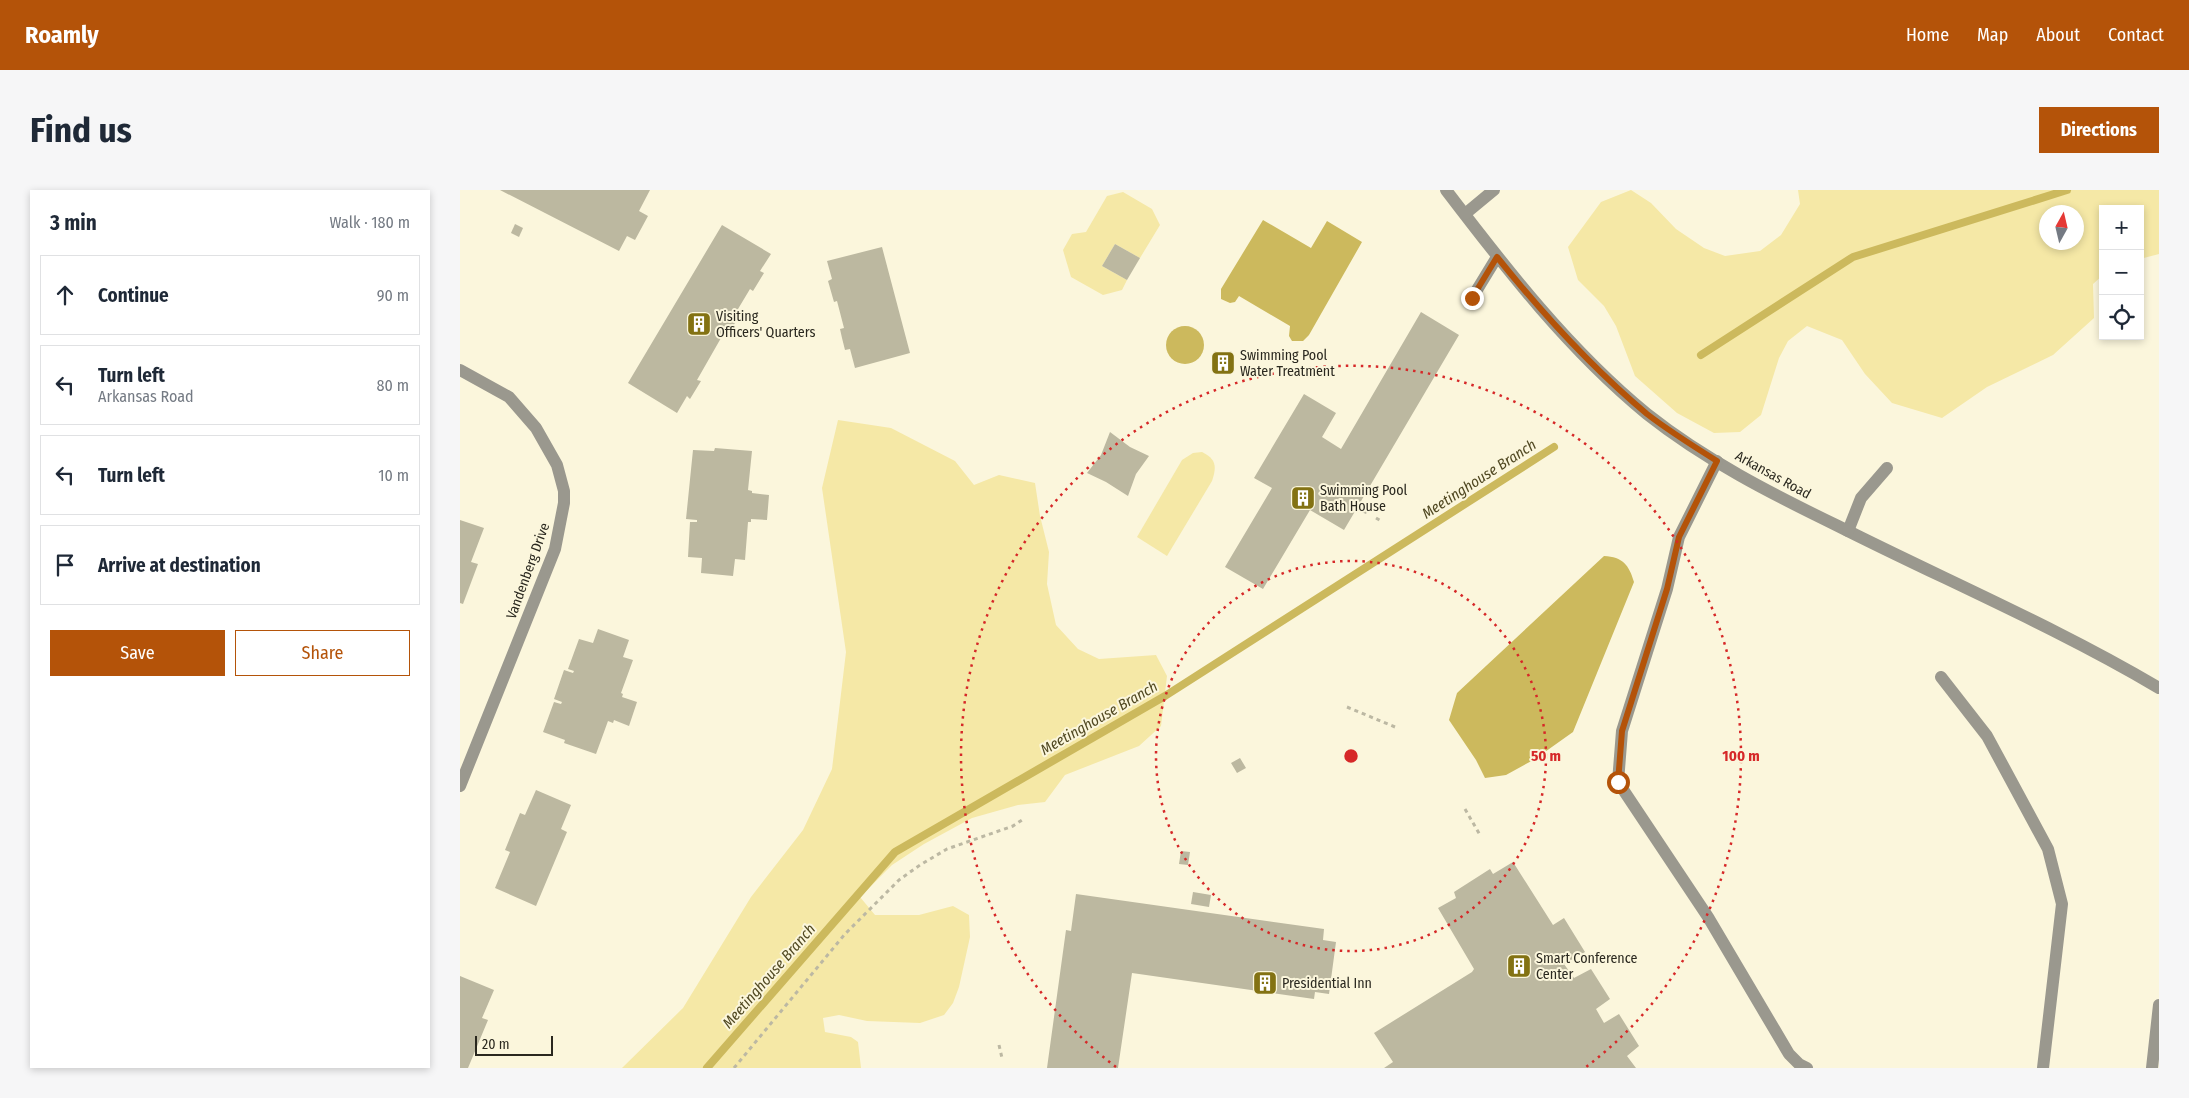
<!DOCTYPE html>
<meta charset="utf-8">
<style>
body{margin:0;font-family:"Fira Sans Condensed",sans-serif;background:#f6f6f7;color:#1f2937}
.controls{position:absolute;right:15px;top:15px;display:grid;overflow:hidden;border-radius:0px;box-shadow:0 2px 8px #0003}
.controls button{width:45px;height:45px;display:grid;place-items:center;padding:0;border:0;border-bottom:1px solid #e0e1e3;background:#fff;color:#1f2937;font:25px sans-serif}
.compass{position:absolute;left:1579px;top:15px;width:45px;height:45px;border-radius:50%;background:#fff;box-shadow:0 2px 8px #0003;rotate:8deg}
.scale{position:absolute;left:15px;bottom:12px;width:78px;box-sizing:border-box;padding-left:5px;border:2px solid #2a281f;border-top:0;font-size:14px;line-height:18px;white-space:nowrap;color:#2a281f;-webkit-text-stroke:4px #fbf6dc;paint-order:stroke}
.stop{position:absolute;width:15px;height:15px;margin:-11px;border:4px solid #b45309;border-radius:50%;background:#fff}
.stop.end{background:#b45309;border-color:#fff;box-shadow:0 1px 5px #0008}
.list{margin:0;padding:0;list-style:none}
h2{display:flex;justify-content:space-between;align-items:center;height:65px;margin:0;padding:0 20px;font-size:21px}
h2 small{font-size:16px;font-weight:400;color:#747a83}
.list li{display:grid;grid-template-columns:32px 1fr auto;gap:15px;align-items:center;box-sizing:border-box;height:80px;margin:0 10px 10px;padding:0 10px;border:1px solid #e0e1e3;border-radius:0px}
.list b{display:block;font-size:19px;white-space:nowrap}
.list p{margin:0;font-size:16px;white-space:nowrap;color:#747a83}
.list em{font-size:16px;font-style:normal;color:#747a83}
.actions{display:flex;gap:10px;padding:15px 20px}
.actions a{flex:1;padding:11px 0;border:1px solid #b45309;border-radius:0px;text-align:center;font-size:18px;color:#b45309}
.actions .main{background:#b45309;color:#fff}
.icon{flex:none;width:28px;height:28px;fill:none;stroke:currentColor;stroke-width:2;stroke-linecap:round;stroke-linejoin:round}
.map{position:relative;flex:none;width:1699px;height:878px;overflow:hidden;border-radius:0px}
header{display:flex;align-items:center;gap:30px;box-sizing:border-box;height:70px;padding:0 25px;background:#b45309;color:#fff}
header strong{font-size:24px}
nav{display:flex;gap:28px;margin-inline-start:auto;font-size:18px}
.intro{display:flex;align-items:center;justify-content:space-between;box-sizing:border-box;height:120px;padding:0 30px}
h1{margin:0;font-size:35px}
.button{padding:12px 22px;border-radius:0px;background:#b45309;color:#fff;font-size:18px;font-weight:700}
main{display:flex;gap:30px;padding:0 30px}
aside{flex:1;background:#fff;border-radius:0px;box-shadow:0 2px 8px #0003}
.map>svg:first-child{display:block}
.green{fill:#f5e8a6;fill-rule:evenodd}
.water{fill:#ccb95d}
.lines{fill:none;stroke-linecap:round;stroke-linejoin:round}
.stream{stroke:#ccb95d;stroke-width:8}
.building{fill:#bcb8a0}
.path{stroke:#bcb8a3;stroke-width:3;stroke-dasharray:4 4;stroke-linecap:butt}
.minor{stroke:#9a988e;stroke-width:12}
.route{stroke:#b45309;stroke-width:6}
.ring{fill:none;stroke:#d62828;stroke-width:2.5;stroke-dasharray:2.5 5}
.labels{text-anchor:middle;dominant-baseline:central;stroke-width:4;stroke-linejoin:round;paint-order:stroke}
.poi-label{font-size:14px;fill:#2a281f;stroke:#fbf6dc;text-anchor:start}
.street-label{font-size:14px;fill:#2a281f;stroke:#fbf6dc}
.water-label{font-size:15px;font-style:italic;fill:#514922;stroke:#fbf6dc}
.centre{fill:#d62828;stroke:#fbf6dc;stroke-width:2.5}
.ring-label{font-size:15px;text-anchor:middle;font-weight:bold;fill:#d62828;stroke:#fbf6dc;stroke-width:4;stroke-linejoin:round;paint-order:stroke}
</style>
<header>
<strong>Roamly</strong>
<nav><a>Home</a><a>Map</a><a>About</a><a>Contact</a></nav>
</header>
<div class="intro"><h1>Find us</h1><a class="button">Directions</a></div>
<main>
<aside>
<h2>3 min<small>Walk · 180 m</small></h2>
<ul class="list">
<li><svg class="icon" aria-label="ahead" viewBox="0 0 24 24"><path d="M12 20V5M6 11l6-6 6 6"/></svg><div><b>Continue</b></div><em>90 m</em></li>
<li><svg class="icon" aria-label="left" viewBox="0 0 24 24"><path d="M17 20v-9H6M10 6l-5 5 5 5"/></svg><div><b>Turn left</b><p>Arkansas Road</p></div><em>80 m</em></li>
<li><svg class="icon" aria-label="left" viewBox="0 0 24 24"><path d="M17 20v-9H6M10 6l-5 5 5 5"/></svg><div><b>Turn left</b></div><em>10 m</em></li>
<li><svg class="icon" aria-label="arrive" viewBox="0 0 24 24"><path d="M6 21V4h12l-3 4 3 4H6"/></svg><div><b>Arrive at destination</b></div></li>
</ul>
<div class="actions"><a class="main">Save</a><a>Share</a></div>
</aside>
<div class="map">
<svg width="1699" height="878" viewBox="0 0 1699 878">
<rect width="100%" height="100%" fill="#fbf6dc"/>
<g class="green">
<path d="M1171 0 1191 13 1216 39 1244 58 1265 66 1300 61 1321 45 1340 14 1338 0H1699V64L1680 69V19H1643V85L1633 94 1634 128 1593 165 1527 197 1482 228 1432 213 1405 184 1382 150 1347 136 1328 151 1319 168 1301 225 1280 242 1254 243 1217 223 1175 186 1156 136 1144 116 1118 90 1108 57 1141 12ZM1616 22V52H1586V22Z"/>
<polygon points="663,2 692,19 700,35 680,68 655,54 642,76 667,90 662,100 643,105 611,87 603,60 612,44 626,42 647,6"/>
<polygon points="378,230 431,238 495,271 514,295 539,285 575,293 580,326 589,362 587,394 596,435 618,459 639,469 696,465 707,486 701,536 679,556 605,585 585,612 558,615 512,628 464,654 432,675 400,707 415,725 459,725 493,716 509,725 510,747 499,797 493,813 484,825 460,833 407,831 379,825 363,828 365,842 391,847 398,852 401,878 162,878 223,818 291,707 343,640 372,579 386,462 362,298"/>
<path d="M742 262C756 269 757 276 752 291L707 366 677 347 722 270 733 263Z"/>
</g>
<g class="water">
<polygon points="803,30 851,58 867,31 902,52 849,145 843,151 832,151 829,146 830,136 779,106 775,112 770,113 761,109 761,99"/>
<circle cx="725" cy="155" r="19"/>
<path d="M1144 366C1163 367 1169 375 1174 392L1113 542 1075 569 1046 585 1025 588 1016 570 989 530 997 503Z"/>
</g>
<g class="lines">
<g class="stream">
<polyline points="1241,165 1393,67 1607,0"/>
<polyline points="247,878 435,662 705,506 1094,257"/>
</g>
</g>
<g class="building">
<polygon points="40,0 190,0 179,21 188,26 175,50 167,46 159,61"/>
<polygon points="55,34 63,38 59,47 51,43"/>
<polygon points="262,35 311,64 300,81 304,83 293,101 290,99 275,124 279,126 269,143 265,141 237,190 241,191 230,209 227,206 217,223 168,193"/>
<polygon points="655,54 680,68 667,90 642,76"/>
<polygon points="422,57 450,163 395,178 390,159 385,160 382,148 380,139 384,138 377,111 374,112 368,91 372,89 367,71"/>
<polygon points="961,122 999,145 884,340 850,320 803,399 765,377 812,298 794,288 844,204 876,223 862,247 881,259"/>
<polygon points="762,164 771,171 765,181 755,175"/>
<polygon points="650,242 670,257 689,266 676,284 668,306 646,292 627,283 641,265"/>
<polygon points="255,258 292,261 288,300 292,301 292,303 309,305 307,330 291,329 291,332 288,332 285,370 275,369 273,386 241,383 242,368 228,367 230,332 237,332 237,330 226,329 233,260 254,261"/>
<polygon points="0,330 24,338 11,372 18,374 3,414 0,413"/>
<polygon points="138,439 169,450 163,467 173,470 161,503 163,504 162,507 177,512 169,536 154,530 153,533 148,531 136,564 104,553 105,550 83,542 94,512 101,514 102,512 94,509 104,480 113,483 114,481 108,479 119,449 133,453"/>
<polygon points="780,568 786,578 777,583 771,573"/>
<polygon points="76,600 111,615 101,639 107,642 76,716 35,698 50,662 45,660 60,623 65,625"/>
<polygon points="721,661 730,662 728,675 719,674"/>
<polygon points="1053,672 1093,735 1104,728 1125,762 1104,774 1114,788 1131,779 1150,809 1136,819 1144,833 1159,824 1179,856 1167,866 1176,878 924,878 933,872 914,843 1012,782 1014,779 978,718 996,708 994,702 1030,679 1033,684"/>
<polygon points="733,702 751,705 749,717 731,714"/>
<polygon points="616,704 864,739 863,750 876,752 869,804 855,802 854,809 672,783 658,878 587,878 606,740 611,741"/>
<polygon points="0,786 34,800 22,828 28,830 8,878 0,878"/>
</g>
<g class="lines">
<g class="path">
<polyline points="903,321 910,324"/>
<polyline points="916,328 921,331"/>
<polyline points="887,517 935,537"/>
<polyline points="1005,619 1020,645"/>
<polyline points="539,855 542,868"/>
<polyline points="274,878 385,744 439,690 460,675 487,659 553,636 562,630"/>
</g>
<g class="minor">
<path d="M986 0C1047 80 1109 160 1187 224 1245 270 1312 304 1378 336 1485 390 1596 437 1699 498"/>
<polyline points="1005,24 1034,0"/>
<polyline points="1012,108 1037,67"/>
<polyline points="0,180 49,207 76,238 97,275 104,301 104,313 95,359 0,596"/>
<polyline points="1257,271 1219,347 1207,399 1162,541 1158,592 1248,727 1329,864 1339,874 1347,878"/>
<polyline points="1388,341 1401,308 1427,278"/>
<polyline points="1481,487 1527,546 1588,659 1602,714 1583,878"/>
<polyline points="1692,878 1699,815"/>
</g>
</g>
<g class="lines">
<path class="route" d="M1012 108 1037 67C1082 123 1132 178 1187 224 1209 241 1233 256 1257 271L1219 347 1207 399 1162 541 1158 592"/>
</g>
<g class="ring">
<circle cx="891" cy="566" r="195"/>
<path d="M656 877A390 390 0 1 1 1126 877"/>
</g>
<defs>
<symbol id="building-square" viewBox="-11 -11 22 22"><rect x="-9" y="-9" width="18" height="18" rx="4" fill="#837213" stroke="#fbf6dc"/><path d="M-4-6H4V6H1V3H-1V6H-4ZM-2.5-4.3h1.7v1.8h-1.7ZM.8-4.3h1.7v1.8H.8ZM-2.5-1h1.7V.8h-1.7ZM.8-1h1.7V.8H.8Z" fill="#fff"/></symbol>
</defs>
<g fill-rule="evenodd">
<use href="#building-square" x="225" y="120" width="28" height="28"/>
<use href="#building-square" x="749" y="159" width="28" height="28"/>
<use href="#building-square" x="829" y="294" width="28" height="28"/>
<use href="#building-square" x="1045" y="762" width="28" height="28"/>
<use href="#building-square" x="791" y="779" width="28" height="28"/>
</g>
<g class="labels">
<g class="poi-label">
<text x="256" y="126">Visiting<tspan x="256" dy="16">Officers' Quarters</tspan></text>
<text x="780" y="165">Swimming Pool<tspan x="780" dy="16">Water Treatment</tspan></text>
<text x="860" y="300">Swimming Pool<tspan x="860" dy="16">Bath House</tspan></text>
<text x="1076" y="768">Smart Conference<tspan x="1076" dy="16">Center</tspan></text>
<text x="822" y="793">Presidential Inn</text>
</g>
<g class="street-label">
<text transform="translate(1313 285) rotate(29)">Arkansas Road</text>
<text transform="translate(68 381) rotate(-70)">Vandenberg Drive</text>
</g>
<g class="water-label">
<text transform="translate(1019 289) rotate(-33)">Meetinghouse Branch</text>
<text transform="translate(639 528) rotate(-30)">Meetinghouse Branch</text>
<text transform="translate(309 786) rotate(-49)">Meetinghouse Branch</text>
</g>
</g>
<circle cx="891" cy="566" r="8" class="centre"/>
<g class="ring-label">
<text x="1086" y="571">50 m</text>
<text x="1281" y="571">100 m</text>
</g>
</svg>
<div class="controls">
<button>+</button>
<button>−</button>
<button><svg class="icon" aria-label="locate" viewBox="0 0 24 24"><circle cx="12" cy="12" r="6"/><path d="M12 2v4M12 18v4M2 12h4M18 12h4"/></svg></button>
</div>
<svg class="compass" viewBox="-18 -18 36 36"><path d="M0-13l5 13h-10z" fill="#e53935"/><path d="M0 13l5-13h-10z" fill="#747a83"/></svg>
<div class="scale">20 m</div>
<div class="stop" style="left:1158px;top:592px"></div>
<div class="stop end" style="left:1012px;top:108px"></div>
</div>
</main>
